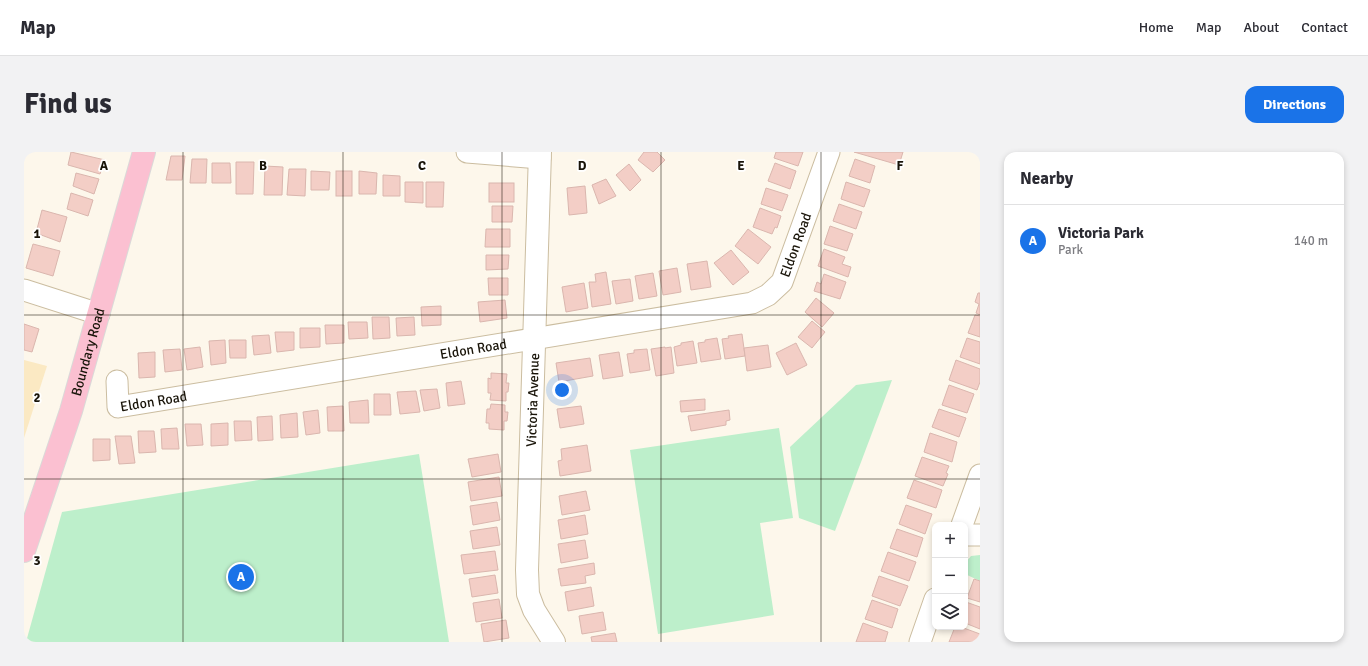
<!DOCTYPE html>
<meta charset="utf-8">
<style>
body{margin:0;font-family:Signika,sans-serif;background:#f2f2f3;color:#2b2b33}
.controls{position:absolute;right:12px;bottom:12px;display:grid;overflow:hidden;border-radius:8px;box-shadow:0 2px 6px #0003}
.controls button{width:36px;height:36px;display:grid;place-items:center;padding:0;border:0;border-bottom:1px solid #e1e1e2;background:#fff;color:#2b2b33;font:20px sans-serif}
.you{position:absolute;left:538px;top:238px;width:14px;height:14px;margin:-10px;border:3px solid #fff;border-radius:50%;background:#1a73e8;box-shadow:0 0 0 6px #1a73e833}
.badge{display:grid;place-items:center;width:26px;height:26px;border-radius:50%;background:#1a73e8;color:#fff;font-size:13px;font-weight:700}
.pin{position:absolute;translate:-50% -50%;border:2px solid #fff;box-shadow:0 1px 4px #0006}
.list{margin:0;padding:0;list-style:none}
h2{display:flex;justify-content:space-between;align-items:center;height:52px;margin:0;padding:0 16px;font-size:17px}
h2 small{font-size:13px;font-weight:400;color:#7c7c81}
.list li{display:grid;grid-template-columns:26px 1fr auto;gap:12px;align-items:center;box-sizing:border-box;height:72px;padding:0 16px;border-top:1px solid #e1e1e2}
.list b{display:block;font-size:15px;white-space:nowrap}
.list p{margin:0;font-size:13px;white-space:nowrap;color:#7c7c81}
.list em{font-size:13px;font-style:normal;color:#7c7c81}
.icon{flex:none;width:22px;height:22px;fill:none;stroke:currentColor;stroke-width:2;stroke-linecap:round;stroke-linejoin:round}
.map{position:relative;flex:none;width:956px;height:490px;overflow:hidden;border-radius:12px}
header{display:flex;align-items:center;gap:24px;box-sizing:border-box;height:56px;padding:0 20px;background:#fff;border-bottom:1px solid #e1e1e2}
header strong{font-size:19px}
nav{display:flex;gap:22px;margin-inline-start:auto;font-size:14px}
.intro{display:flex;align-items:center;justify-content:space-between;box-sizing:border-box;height:96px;padding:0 24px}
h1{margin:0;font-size:28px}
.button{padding:10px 18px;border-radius:12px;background:#1a73e8;color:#fff;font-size:14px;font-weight:700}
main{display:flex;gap:24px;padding:0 24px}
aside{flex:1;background:#fff;border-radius:12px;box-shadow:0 2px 6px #0003}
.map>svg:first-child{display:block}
.built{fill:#fbe9c3}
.green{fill:#bdefcb}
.building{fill:#f3cec6;stroke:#dab6ae}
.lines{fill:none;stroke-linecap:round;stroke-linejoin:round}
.minor-casing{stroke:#cbbda0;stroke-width:23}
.tertiary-casing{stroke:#cbbda0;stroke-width:24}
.primary-casing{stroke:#dad9d8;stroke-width:24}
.minor{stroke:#fff;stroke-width:21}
.tertiary{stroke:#fff;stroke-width:22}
.primary{stroke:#fbc0d1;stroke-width:22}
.grid{fill:none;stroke:#191409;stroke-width:1;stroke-opacity:0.55}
.labels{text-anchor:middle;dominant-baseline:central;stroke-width:3.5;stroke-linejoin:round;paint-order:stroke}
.street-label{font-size:14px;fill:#191409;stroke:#fff}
.grid-label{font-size:13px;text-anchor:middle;font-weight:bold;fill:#191409;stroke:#fff;stroke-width:3.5;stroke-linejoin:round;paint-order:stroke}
</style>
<header>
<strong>Map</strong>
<nav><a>Home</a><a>Map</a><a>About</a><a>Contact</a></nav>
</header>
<div class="intro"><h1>Find us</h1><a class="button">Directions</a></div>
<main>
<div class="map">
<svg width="956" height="490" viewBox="0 0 956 490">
<rect width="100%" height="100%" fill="#fdf7eb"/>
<polygon class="built" points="0,208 23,214 0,286"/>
<g class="green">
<polygon points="868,228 811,379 775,366 766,295 832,233"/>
<polygon points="755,276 769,366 736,371 750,463 634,482 606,298"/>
<polygon points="395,302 425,490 2,490 38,360"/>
<polygon points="956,403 956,429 941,422 941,411 947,404"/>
</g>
<g class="building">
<polygon points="47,0 81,8 76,22 44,13"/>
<polygon points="620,0 633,0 641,8 629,20 614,8"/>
<polygon points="752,0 779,0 774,14 750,6"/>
<polygon points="830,0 879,0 875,13"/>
<polygon points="147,4 161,4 158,28 142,28"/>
<polygon points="168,7 183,7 182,31 166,31"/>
<polygon points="831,7 851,14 846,31 825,24"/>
<polygon points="212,10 230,10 229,42 212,42"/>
<polygon points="188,11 206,11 207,31 188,31"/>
<polygon points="751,11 772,19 766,37 744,29"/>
<polygon points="605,12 617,28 606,39 592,23"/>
<polygon points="241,14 259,15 258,43 240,43"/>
<polygon points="265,17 282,17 281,44 263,43"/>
<polygon points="287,19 306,20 305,38 287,38"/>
<rect x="312" y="19" width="16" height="25"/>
<polygon points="335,19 353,21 352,42 335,42"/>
<polygon points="52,21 75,27 70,42 49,34"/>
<polygon points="359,23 376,24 376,44 359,44"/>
<polygon points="582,27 592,44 575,52 568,33"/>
<polygon points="381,30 399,30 399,51 381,50"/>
<polygon points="402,30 420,30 419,55 402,55"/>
<polygon points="822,30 846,38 840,55 817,47"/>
<rect x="465" y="31" width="25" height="19"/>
<polygon points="561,34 563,61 545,63 543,36"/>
<polygon points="742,36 764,43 758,59 737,52"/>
<polygon points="47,41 69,48 64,64 43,57"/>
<polygon points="815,52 838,60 832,77 809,69"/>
<polygon points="468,54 489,54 488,70 468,70"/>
<polygon points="736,56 757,64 753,76 751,75 748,82 729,75"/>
<polygon points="18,58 43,65 36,90 12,81"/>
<polygon points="806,74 829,82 823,99 800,92"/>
<polygon points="462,77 486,77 486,95 461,95"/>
<polygon points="724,77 747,95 734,112 711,94"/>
<polygon points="9,92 36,99 29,124 2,116"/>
<polygon points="800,97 821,105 818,112 827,115 824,125 794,114"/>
<polygon points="707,98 725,120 709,133 690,111"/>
<polygon points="462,103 485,103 484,117 462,118"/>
<polygon points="683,109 687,135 667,138 663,112"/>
<polygon points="653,116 657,140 639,143 635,119"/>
<polygon points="582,120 587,152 568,155 565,130 572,130 571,122"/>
<polygon points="629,121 633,144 615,147 611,124"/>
<polygon points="800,122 822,130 816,147 790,139 793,130 797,132"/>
<polygon points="464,126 484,126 484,143 465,143"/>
<polygon points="606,127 609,149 592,152 588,129"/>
<polygon points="560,131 564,156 542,160 538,135"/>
<polygon points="954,141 956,141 956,163 952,161 955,152 951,150"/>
<polygon points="792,146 810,161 798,175 781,160"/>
<polygon points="481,148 483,166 456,170 454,150"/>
<polygon points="417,154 417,173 398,174 397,155"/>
<polygon points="951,163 956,164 956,185 944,181"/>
<polygon points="348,165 365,165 366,186 349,187"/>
<polygon points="390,165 391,183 373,184 372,166"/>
<polygon points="788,169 801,180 788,196 774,185"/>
<polygon points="324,170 343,170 344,186 325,187"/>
<polygon points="0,172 15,177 8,200 0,198"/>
<polygon points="301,173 320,173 320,191 302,192"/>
<polygon points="276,176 296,176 296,195 276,196"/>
<polygon points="251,180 270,180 270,198 253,200"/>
<polygon points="718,182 721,204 701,207 698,187 705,186 704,184"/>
<polygon points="245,183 247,201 230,203 228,184"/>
<polygon points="693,186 697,207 677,210 674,191 681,190 681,188"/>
<polygon points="943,186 956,190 956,212 936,205"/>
<polygon points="201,188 202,211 187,213 185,189"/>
<polygon points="205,188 222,188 222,206 206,206"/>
<polygon points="669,189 673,211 653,214 650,195 657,193 657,191"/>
<polygon points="772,191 783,213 763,223 752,201"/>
<polygon points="744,193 747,215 723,219 720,196"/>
<polygon points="176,195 179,215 163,218 160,197"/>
<polygon points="641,195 641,196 647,195 650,221 632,224 627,197"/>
<polygon points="156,197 158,218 141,220 139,198"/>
<polygon points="623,197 626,218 606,221 603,202 610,201 610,198"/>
<polygon points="131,200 131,225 115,226 114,201"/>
<polygon points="595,200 599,224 579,227 575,203"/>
<polygon points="566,206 569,224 535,230 532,211"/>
<polygon points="932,208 956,217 956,230 953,238 925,228"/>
<polygon points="467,221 483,222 482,231 485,231 484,240 482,240 482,249 466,248 467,241 464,241 464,226 467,227"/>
<polygon points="437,229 441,252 424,254 422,231"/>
<polygon points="925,233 950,242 943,261 918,253"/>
<polygon points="413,237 416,256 400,259 396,238"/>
<polygon points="392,239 396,260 376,262 373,240"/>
<polygon points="350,242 366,242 367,263 350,263"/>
<polygon points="681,247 681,258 657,260 656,249"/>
<polygon points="344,248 345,271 326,271 325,250"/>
<polygon points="467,252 481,253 481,260 484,260 483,269 480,269 480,278 465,277 465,271 462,271 463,257 466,257"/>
<polygon points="319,254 320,279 304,279 303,255"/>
<polygon points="557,254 560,272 536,276 533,257"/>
<polygon points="915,257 942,266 935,285 908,275"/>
<polygon points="294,258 296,281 282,283 279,260"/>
<polygon points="705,258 706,268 702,269 702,273 667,279 664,264"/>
<polygon points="273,261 274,285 257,286 256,263"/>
<polygon points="248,264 249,288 234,289 233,265"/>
<polygon points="210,269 227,269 228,288 211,289"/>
<polygon points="204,271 204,293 187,294 187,272"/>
<polygon points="161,272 177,272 179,293 163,294"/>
<polygon points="153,276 155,297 138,297 137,277"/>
<polygon points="114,279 130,279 132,300 115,301"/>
<polygon points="906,281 933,290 928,310 900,300"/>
<polygon points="91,284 107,284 111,311 95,312"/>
<polygon points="69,287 86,287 86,308 69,309"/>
<polygon points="563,293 567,319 536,324 534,309 538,308 537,297"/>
<polygon points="474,302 477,320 448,325 444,307"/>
<polygon points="898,305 925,314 922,321 924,322 919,334 891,324"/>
<polygon points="475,325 478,344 447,349 444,330"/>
<polygon points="890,328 918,338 912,356 883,346"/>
<polygon points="562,339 566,358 538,363 535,344"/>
<polygon points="473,350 476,368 449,373 446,354"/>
<polygon points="882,353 908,362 901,382 875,372"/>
<polygon points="561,363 564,382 537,387 534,368"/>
<polygon points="473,375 476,393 449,397 446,379"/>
<polygon points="873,377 899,386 893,405 866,396"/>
<polygon points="561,388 564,406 537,411 534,392"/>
<polygon points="471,399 474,418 440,422 437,403"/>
<polygon points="864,400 892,410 885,429 857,419"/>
<polygon points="570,411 571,422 561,424 562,431 537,434 534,417"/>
<polygon points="471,423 474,441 448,445 445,427"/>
<polygon points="855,424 884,434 876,454 848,444"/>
<polygon points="950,427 956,429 956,450 943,446"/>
<polygon points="567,435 570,454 544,459 541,440"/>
<polygon points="475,447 478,466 452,470 449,451"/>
<polygon points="848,448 874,457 868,476 841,467"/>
<polygon points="942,450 956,455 956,477 941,471"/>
<polygon points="579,460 582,478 558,482 555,464"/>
<polygon points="482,468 485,486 460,490 457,472"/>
<polygon points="839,471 864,480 861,490 832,490"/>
<polygon points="931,475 937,475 956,482 954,490 925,490"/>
<polygon points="591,481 593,490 568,490 567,485"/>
</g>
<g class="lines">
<defs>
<g id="minor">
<polyline points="443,0 516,6"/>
<polyline points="0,138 75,162"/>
<path id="s1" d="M93 229 94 255 728 151 744 143 758 130 805 0"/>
<polyline points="938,373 956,323"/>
<polyline points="941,383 956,383"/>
<polyline points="896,490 911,447"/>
</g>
<polyline id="tertiary" points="516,0 503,418 504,442 510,458 530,490"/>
<g id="primary">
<path id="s2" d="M0 399 47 259 120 0"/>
</g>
</defs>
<use href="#minor" class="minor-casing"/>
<use href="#tertiary" class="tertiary-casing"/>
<use href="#primary" class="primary-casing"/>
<use href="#minor" class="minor"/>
<use href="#tertiary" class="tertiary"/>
<use href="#primary" class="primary"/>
</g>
<path class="grid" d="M159 0V490M319 0V490M478 0V490M637 0V490M797 0V490M0 163H956M0 327H956"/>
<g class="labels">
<g class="street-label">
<text stroke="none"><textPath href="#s1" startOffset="745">Eldon Road</textPath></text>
<text stroke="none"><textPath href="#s1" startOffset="386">Eldon Road</textPath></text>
<text stroke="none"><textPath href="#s2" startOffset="209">Boundary Road</textPath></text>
<text stroke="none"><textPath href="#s1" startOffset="62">Eldon Road</textPath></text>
<text transform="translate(509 248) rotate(-88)">Victoria Avenue</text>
</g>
</g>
<g class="grid-label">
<text x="80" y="18">A</text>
<text x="239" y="18">B</text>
<text x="398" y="18">C</text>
<text x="558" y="18">D</text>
<text x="717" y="18">E</text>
<text x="876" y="18">F</text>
<text x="13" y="86">1</text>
<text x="13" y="250">2</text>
<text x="13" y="413">3</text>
</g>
</svg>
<div class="controls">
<button>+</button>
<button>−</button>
<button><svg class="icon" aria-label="layers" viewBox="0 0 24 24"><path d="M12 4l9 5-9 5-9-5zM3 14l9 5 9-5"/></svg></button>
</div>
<div class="you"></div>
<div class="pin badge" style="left:217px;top:425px">A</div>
</div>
<aside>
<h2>Nearby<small></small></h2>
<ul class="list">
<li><span class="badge">A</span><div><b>Victoria Park</b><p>Park</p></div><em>140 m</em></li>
</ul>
</aside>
</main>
